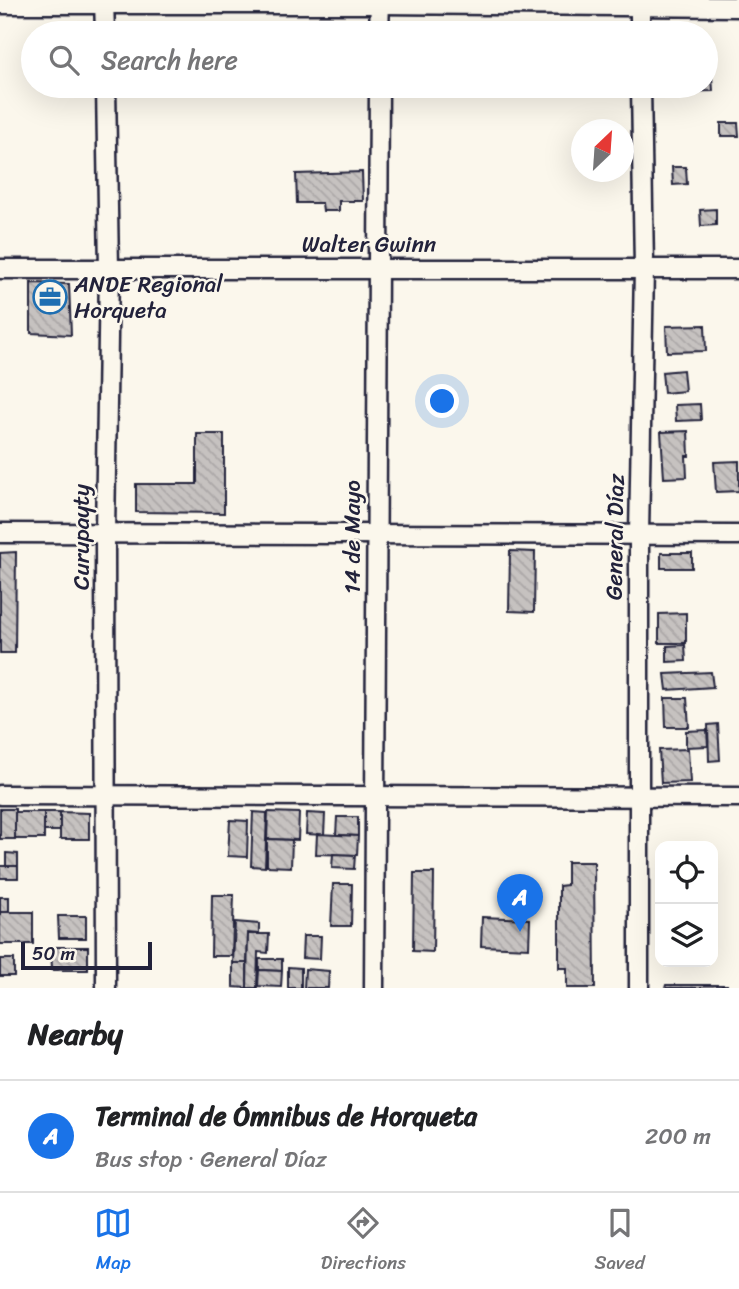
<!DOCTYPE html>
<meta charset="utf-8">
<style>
body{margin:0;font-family:Sriracha,sans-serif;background:#f6f6f6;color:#202124}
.controls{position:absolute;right:21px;bottom:21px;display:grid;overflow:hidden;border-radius:14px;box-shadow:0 7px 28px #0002}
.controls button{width:63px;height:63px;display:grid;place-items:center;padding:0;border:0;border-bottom:2px solid #e0e0e0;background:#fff;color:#202124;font:35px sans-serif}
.compass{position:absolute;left:571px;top:119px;width:63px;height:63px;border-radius:50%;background:#fff;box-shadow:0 7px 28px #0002;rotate:25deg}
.scale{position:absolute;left:21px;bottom:18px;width:131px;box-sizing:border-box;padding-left:7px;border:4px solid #22223b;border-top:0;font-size:19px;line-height:24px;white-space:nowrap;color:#22223b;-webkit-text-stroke:5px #fbf7ec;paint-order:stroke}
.you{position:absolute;left:443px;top:402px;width:24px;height:24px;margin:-18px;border:5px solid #fff;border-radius:50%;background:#1a73e8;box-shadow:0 0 0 10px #1a73e833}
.badge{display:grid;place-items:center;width:46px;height:46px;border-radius:50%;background:#1a73e8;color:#fff;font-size:23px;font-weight:700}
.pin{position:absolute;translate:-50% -58px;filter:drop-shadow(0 2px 4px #0008)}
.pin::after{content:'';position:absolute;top:37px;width:24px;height:21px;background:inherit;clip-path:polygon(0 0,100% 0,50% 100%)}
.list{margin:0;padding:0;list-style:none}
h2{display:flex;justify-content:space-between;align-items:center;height:91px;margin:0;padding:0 28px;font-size:30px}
h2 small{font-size:23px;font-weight:400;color:#757577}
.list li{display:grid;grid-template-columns:46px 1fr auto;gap:21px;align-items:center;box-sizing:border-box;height:112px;padding:0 28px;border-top:2px solid #e0e0e0}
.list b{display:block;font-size:26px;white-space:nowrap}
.list p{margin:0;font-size:23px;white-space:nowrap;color:#757577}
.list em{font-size:23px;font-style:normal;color:#757577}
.icon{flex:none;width:38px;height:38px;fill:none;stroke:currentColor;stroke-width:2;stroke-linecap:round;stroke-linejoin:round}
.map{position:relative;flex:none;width:739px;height:988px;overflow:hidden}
.search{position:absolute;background:#fff;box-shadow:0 7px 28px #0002;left:21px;right:21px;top:21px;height:77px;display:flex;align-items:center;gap:18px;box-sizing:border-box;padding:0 24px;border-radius:38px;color:#757577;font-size:26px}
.sheet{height:203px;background:#fff}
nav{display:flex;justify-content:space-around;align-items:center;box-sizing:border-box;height:98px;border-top:2px solid #e0e0e0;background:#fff;font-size:19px;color:#757577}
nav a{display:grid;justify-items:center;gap:4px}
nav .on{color:#1a73e8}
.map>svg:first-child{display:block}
.building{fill:url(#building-back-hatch);stroke:#22223b;stroke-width:2}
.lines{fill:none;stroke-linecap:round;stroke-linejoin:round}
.minor-casing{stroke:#22223b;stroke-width:23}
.minor{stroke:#fbf7ec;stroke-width:18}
.labels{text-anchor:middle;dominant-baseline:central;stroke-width:5;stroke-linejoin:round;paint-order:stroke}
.street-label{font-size:23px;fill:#22223b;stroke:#fbf7ec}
.poi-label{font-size:23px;fill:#22223b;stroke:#fbf7ec;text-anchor:start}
</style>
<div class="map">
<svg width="739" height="988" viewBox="0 0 739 988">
<defs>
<pattern id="building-back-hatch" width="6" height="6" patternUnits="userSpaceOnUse" patternTransform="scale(1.75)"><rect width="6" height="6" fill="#c6c2c0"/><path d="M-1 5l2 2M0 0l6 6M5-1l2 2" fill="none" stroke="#aaa6a6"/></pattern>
</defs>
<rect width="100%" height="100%" fill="#fbf7ec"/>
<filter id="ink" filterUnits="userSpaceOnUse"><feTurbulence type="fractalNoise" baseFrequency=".0143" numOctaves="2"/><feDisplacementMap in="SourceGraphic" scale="14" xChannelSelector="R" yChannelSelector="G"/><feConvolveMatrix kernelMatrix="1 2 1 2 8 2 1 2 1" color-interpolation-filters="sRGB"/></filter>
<g filter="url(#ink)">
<g class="building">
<polygon points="667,26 697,26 697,33 664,33 663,28"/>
<polygon points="712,76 713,91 676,92 676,86 706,86 706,77"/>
<polygon points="721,123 738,123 739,136 721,136"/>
<polygon points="672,167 686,167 687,184 673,185"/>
<polygon points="362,172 363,201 339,201 339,211 323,211 322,203 297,203 296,174"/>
<polygon points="716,209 716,225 701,226 700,210"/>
<polygon points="31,283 69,284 71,335 31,333"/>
<polygon points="705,325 706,351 667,352 666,326"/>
<polygon points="683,370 685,391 664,393 662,372"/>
<polygon points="700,404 701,420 676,421 675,405"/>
<polygon points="688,431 689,456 686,456 687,477 664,478 661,432"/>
<polygon points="197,434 224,434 224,513 136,512 136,484 197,484"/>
<polygon points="739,461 739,491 716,492 714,462"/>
<polygon points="510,551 535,552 534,612 509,611"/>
<polygon points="16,552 15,653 0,653 0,553"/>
<rect x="661" y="553" width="31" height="15"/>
<polygon points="686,613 686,643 659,643 659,614"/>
<polygon points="685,645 686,661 667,662 667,646"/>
<polygon points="711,672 713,687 667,690 665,674"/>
<polygon points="665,698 687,698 689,727 666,727"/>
<polygon points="718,724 720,760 709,761 708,725"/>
<polygon points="707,730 708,746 686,747 686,731"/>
<polygon points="688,749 690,782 661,783 659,750"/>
<rect x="0" y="809" width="15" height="30"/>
<rect x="15" y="812" width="29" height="27"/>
<rect x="44" y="812" width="16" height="19"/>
<polygon points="60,812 89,813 89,839 60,839"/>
<polygon points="253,812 267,813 265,867 251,866"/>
<polygon points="268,812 299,813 298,840 267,839"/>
<polygon points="307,813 325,814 324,835 306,834"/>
<polygon points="337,817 358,817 358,836 336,835"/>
<polygon points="230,820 248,821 247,857 228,856"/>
<polygon points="317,834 358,836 357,855 316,854"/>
<polygon points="267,839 292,840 291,867 267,866"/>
<polygon points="6,853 18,854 18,866 6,866"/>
<polygon points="333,854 355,855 354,869 332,868"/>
<polygon points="567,862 594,862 595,988 567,988 567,968 559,968 559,886 567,885"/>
<rect x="0" y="866" width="18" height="12"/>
<polygon points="414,873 434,873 433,952 413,951"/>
<polygon points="333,884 352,884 351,926 331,926"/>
<polygon points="212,895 234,895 232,956 211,956"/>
<rect x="0" y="897" width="9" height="15"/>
<rect x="0" y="912" width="33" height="32"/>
<polygon points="58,916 86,916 86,938 59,938"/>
<polygon points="482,917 530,919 529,948 481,946"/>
<polygon points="235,922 259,924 259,934 248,933 247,963 233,963"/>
<polygon points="248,934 269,934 268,953 258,952 257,988 247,988"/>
<polygon points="303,936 321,936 320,959 302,958"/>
<polygon points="51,947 88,947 88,970 52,970"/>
<rect x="0" y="959" width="14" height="17"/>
<polygon points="259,959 282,959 282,971 259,970"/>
<polygon points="233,963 247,963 247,988 233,987"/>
<polygon points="288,967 301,968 301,988 288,988"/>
<polygon points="305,969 329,971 328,988 304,988"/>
<polygon points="259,970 282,971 281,987 258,986"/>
<polygon points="666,985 727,985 727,988 665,988"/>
</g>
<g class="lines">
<defs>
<g id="minor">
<polyline points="104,0 105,33"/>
<polyline points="640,0 640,33"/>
<polyline points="0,4 380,4 739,7"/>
<polyline points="379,33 380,0"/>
<polyline points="0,269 739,269"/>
<polyline points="0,533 739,535"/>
<polyline points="0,795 739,797"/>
<polyline points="106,988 105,534 109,270 106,86"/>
<polyline points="374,988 379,86"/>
<polyline points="639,988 639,534 644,268 641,86"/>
</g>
</defs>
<use href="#minor" class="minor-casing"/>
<use href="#minor" class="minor"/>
</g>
</g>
<defs>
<symbol id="office-ring" viewBox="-11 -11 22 22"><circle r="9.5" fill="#fbf7ec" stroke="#1f6fb2" stroke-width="1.5"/><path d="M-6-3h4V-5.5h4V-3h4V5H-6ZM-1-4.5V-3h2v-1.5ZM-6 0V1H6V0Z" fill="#1f6fb2"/></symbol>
</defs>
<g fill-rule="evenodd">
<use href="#office-ring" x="31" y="278" width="38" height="38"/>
</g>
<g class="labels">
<g class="street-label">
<text x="369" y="244">Walter Gwinn</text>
<text transform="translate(81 537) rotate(-90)">Curupayty</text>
<text transform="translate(352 537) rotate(-90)">14 de Mayo</text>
<text transform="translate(615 537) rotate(-89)">General Díaz</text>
</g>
<g class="poi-label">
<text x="74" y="284">ANDE Regional<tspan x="74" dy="26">Horqueta</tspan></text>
</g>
</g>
</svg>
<div class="controls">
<button><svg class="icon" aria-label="locate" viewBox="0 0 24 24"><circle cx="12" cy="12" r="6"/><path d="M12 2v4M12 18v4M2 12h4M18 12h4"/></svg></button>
<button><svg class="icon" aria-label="layers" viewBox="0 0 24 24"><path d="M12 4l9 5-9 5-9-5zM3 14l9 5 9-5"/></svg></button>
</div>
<svg class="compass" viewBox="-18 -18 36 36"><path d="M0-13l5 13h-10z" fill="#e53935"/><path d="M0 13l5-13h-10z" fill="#757577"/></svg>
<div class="scale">50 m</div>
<div class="you"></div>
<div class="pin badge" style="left:520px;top:932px">A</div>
<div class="search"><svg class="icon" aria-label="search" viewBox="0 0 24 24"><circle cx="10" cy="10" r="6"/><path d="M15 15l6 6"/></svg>Search here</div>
</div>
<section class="sheet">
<h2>Nearby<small></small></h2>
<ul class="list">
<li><span class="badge">A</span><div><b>Terminal de Ómnibus de Horqueta</b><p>Bus stop · General Díaz</p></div><em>200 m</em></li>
</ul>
</section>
<nav>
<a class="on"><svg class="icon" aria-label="map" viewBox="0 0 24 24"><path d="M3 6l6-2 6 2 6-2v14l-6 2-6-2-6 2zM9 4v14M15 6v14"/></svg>Map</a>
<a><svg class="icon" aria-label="directions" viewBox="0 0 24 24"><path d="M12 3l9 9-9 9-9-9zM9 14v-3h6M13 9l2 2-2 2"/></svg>Directions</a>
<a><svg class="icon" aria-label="saved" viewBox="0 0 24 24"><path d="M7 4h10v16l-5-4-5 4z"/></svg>Saved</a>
</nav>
